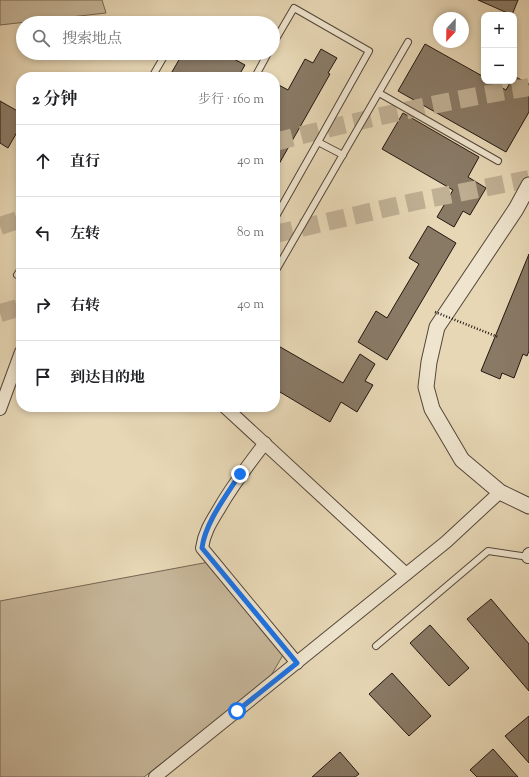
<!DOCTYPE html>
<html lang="zh">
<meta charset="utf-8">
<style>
body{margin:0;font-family:"Sorts Mill Goudy","Noto Serif SC",serif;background:#f6f6f6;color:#202124}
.controls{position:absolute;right:12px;top:12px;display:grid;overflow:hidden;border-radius:8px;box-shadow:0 2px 6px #0003}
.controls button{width:36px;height:36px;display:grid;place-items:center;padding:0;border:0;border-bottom:1px solid #e0e0e0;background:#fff;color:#202124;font:20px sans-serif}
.compass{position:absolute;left:433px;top:12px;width:36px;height:36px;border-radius:50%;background:#fff;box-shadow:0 2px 6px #0003;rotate:202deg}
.stop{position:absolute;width:12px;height:12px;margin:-9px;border:3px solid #1a73e8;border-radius:50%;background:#fff}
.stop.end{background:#1a73e8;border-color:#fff;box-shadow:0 1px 4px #0008}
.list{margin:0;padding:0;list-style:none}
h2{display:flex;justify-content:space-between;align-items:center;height:52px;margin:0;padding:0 16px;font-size:17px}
h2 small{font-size:13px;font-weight:400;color:#757577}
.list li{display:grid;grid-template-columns:26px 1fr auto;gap:12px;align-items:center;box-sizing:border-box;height:72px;padding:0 16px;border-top:1px solid #e0e0e0}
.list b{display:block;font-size:15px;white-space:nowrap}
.list em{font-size:13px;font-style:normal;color:#757577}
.icon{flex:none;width:22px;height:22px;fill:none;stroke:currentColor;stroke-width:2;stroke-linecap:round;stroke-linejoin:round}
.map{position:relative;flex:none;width:529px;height:777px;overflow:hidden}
.search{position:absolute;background:#fff;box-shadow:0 2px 6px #0003;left:16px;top:16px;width:264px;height:44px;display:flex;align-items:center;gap:10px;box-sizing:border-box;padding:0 14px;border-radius:22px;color:#757577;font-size:15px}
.panel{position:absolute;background:#fff;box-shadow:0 2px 6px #0003;left:16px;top:72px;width:264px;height:340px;border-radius:16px}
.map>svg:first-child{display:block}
.green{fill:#c6b699;stroke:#746654}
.building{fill:#897a66;stroke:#231610}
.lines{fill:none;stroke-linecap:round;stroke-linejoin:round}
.primary-tunnel{stroke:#c0b094;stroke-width:18;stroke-dasharray:18 9;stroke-linecap:butt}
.service-casing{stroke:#544639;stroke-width:8}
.minor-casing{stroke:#544639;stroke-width:14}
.tertiary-casing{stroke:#544639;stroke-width:17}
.service{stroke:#efe5cf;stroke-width:6}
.minor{stroke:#efe5cf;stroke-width:12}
.tertiary{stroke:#efe5cf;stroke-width:15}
.path-bridge{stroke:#231610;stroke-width:2.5;stroke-dasharray:1 2;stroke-linecap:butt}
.route{stroke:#1a73e8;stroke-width:5}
</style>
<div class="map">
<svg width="529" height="777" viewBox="0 0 529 777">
<rect width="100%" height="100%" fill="#e7d7b5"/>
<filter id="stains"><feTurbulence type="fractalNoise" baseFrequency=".005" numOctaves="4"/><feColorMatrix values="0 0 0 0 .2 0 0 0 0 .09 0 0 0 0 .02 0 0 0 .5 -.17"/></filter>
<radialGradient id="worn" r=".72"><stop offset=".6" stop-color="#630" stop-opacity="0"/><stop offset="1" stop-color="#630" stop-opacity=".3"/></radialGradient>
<g class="green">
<polygon points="0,0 102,0 106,13 0,25"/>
<polygon points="209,562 283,655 269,679 144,777 0,777 0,601"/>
</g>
<g class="building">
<polygon points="478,0 518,0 512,15"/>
<polygon points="425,44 484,77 484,81 490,81 506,90 511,81 514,81 514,76 529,84 529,112 506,152 398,91"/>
<polygon points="321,49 337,58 328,73 330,74 275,171 275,83 288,90 305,59 313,63"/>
<polygon points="183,53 223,53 245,65 238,77 169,77"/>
<polygon points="0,101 21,113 21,125 8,148 0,143"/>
<polygon points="403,113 479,157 468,177 486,188 470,215 463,211 454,227 437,217 453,190 382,149"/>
<polygon points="428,226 456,243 387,360 358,342 376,311 387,318 419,264 409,258"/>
<polygon points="529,254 529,351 527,356 523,354 514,378 502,373 500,379 481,371"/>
<polygon points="275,344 343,383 360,354 375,364 365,381 373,385 357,412 341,402 330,422 275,389"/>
<polygon points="491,599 529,644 529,691 467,619"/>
<polygon points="430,625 469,668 449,686 410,643"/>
<polygon points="392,673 431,716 409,736 369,694"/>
<polygon points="529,716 529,763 505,736"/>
<polygon points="493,749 518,777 477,777 470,770"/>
<polygon points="340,752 359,774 355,777 312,777"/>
</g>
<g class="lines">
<g class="primary-tunnel">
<path d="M275 142C359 120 444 101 529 87"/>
<polyline points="0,226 21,219"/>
<polyline points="275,234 413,202 529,179"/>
<polyline points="0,313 21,307"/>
</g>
<defs>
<g id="service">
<polyline points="207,23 211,23"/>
<polyline points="273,44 294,8 369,51 318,142 343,155"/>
<polyline points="152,77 166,53"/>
<polyline points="255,77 268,53"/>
<polyline points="379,93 498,161"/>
<polyline points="275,218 318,142"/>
<polyline points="275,272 408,42"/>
<polyline points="17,275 21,269"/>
<polyline points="376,646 488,551 529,557"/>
</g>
<g id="minor">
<polyline points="225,407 406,574"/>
<polyline points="0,409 21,352"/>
<path d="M265 443C248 465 232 486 219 509 211 522 204 533 202 548L297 663"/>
<polyline points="528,557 529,554"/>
<polyline points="155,777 446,542 500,492"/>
</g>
<polyline id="tertiary" points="529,185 516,209 437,327 429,362 426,387 432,409 462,460 500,492 529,506"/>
</defs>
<use href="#service" class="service-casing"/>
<use href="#minor" class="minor-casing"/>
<use href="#tertiary" class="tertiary-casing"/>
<use href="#service" class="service"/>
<use href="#minor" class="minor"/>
<use href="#tertiary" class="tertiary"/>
<polyline class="path-bridge" points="435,312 498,337"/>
</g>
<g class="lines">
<path class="route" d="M237 711 297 663 202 548C205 523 226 496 240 474"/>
</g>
<rect width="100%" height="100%" filter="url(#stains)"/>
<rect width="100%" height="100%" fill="url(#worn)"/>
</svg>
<div class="controls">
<button>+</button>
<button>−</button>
</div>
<svg class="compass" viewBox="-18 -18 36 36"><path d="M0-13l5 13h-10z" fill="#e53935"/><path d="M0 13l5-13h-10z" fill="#757577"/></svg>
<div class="stop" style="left:237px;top:711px"></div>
<div class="stop end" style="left:240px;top:474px"></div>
<div class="search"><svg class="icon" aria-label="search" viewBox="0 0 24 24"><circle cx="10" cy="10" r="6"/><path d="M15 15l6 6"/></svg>搜索地点</div>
<section class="panel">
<h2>2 分钟<small>步行 · 160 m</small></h2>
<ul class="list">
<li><svg class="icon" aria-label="ahead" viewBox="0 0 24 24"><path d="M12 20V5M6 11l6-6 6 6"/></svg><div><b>直行</b></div><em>40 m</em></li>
<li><svg class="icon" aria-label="left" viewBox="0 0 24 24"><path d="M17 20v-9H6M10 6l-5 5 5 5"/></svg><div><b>左转</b></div><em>80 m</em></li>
<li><svg class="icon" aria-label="right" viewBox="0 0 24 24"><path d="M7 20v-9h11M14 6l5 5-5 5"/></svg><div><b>右转</b></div><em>40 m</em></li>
<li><svg class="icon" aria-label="arrive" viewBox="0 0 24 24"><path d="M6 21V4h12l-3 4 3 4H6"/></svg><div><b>到达目的地</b></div></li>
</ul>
</section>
</div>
